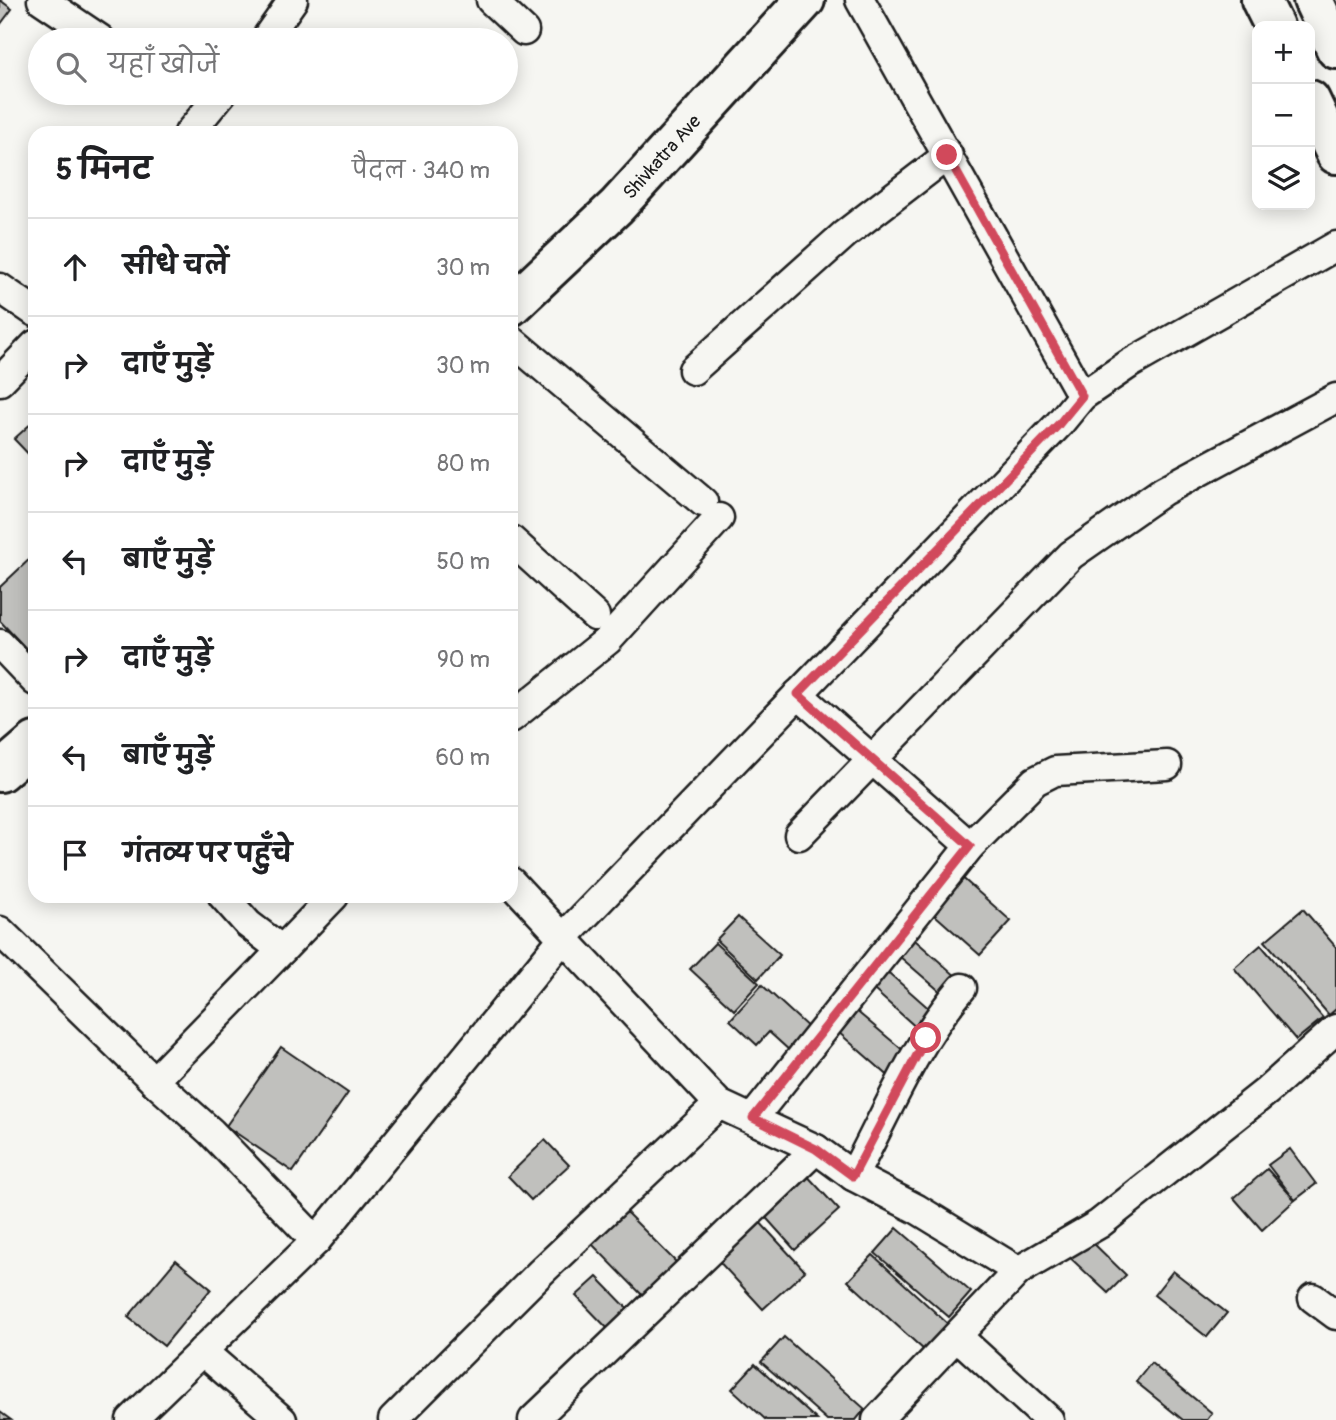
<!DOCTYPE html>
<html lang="hi">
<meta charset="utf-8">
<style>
body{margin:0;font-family:Pangolin,"Playpen Sans Deva",sans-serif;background:#f6f6f6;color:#202124}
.controls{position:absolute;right:21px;top:21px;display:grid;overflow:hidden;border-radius:14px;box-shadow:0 4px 18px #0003}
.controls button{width:63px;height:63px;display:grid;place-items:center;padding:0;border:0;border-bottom:2px solid #e0e0e0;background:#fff;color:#202124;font:35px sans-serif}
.stop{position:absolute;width:21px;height:21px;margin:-16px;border:5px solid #d1495b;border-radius:50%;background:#fff}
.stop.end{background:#d1495b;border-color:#fff;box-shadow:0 2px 7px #0008}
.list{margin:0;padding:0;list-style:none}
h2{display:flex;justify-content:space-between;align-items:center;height:91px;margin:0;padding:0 28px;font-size:30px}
h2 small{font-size:23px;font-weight:400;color:#757577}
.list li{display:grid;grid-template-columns:46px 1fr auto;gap:21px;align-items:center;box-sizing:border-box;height:98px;padding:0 28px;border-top:2px solid #e0e0e0}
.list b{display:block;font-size:26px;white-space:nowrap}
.list em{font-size:23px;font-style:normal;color:#757577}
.icon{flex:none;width:38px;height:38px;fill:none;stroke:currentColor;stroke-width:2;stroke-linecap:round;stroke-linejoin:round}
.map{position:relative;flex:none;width:1336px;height:1420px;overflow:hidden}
.search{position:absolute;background:#fff;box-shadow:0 4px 18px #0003;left:28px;top:28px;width:490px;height:77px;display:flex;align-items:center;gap:18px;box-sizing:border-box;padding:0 24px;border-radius:38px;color:#757577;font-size:26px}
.panel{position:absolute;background:#fff;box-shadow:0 4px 18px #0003;left:28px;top:126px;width:490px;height:777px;border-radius:21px}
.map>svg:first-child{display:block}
.building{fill:#c0c0bd;stroke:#1c1c1c;stroke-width:2}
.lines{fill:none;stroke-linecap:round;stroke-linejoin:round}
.street-casing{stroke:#1c1c1c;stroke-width:33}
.secondary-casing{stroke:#1c1c1c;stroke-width:44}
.street{stroke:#f6f6f2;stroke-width:28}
.secondary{stroke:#f6f6f2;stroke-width:38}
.route{stroke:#d1495b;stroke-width:9}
.labels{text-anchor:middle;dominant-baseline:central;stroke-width:5;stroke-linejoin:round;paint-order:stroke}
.street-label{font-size:19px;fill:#1c1c1c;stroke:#f6f6f2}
</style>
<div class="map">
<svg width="1336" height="1420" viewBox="0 0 1336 1420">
<rect width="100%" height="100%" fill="#f6f6f2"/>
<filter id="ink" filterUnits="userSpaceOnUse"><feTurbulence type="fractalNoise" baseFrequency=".0143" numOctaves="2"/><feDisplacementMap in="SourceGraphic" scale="14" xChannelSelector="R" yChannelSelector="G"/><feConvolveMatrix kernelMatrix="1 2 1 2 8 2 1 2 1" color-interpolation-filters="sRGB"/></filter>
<g filter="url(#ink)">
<g class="building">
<polygon points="0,0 12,9 0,25"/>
<polygon points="35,420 35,461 14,439"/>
<polygon points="35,554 35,658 0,621 0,587"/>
<polygon points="958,874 1011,921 980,955 927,908"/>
<polygon points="1303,909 1336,947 1336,1009 1329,1015 1265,941"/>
<polygon points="738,917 780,955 758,979 716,940"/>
<polygon points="907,933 957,977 943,994 892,950"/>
<polygon points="715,943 759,983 734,1010 690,969"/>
<polygon points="1261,945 1323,1018 1296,1040 1234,968"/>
<polygon points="881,966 933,1012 918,1029 866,983"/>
<polygon points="762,985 810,1029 790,1051 769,1032 757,1045 730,1020"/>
<polygon points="848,1004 911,1057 892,1079 830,1025"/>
<polygon points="281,1047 348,1093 293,1172 226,1126"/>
<polygon points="545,1140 569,1165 531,1200 508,1176"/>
<polygon points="1290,1149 1316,1184 1295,1200 1268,1165"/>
<polygon points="1267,1169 1295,1200 1262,1230 1234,1198"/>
<polygon points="803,1171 839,1210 795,1250 760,1211"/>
<polygon points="621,1207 684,1270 650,1303 588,1240"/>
<polygon points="757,1219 805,1271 763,1309 715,1257"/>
<polygon points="897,1228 971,1292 949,1317 875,1253"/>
<polygon points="1085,1235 1126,1275 1108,1293 1066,1254"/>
<polygon points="873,1255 948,1324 924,1350 848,1281"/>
<polygon points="176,1260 211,1289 164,1346 128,1317"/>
<polygon points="1173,1271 1227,1313 1207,1337 1154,1295"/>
<polygon points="597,1277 634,1315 614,1335 576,1296"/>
<polygon points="784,1337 865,1409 856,1420 827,1420 761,1362"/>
<polygon points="1151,1363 1212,1413 1207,1420 1183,1420 1136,1382"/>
<polygon points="755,1364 817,1420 766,1420 732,1389"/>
<polygon points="0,1412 11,1420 0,1420"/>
</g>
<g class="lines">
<defs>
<g id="street">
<polyline points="42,0 100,39"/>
<polyline points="491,0 524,31"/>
<polyline points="860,0 1082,396"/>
<polyline points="265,40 293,0"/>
<polyline points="189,133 222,93"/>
<polyline points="1336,246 1129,364 1082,396 1059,424 563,938 719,1104 816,1149 853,1176 917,1209 1018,1271 1099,1224 1267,1091 1336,1029"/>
<polyline points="0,288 35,312"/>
<polyline points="511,340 703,502"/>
<polyline points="693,370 845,234 948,155"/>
<polyline points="0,381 35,345"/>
<polyline points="511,540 595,616"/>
<polyline points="0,644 35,681"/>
<polyline points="798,694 970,846"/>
<polyline points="511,718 608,640 719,518"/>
<polyline points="799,835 1071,555 1163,491 1336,398"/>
<polyline points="223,896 248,924 282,950 334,896"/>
<polyline points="0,931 154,1081"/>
<polyline points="282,950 154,1081 211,1132 316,1241 563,938 511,882"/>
<polyline points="753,1118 970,846 1035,781 1055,771 1167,765"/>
<path d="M853 1176C887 1113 915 1043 962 988"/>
<polyline points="1313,1298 1336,1315"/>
<polyline points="957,1336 1049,1420"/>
<polyline points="202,1351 282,1420"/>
<polyline points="131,1420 316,1241"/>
<polyline points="393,1420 541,1272 719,1104"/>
<polyline points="533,1420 816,1149"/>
<polyline points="877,1420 1018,1271"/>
</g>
<g id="secondary">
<polyline points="1261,0 1274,26"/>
<polyline points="1313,0 1336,49"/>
<polyline points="1310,100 1336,154"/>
<polyline points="511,306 617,206 805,0"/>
<polyline points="0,772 35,742"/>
</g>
</defs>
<use href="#street" class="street-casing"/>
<use href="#secondary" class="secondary-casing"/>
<use href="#street" class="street"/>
<use href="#secondary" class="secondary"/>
</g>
</g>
<g class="lines" filter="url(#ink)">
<polyline class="route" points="926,1038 853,1176 816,1149 753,1118 970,846 798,694 1059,424 1082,396 947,155"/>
</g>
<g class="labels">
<g class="street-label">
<text transform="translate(662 157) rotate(-48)">Shivkatra Ave</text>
</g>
</g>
</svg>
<div class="controls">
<button>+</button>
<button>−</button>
<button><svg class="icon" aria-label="layers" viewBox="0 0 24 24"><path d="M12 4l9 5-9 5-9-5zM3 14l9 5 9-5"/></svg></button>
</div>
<div class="stop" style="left:926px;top:1038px"></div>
<div class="stop end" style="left:947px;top:155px"></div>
<div class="search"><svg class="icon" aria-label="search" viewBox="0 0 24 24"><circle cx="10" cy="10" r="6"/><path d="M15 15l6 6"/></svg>यहाँ खोजें</div>
<section class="panel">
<h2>5 मिनट<small>पैदल · 340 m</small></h2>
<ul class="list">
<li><svg class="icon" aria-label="ahead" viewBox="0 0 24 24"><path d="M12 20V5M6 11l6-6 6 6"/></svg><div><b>सीधे चलें</b></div><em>30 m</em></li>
<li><svg class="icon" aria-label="right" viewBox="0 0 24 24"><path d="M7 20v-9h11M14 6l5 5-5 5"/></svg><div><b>दाएँ मुड़ें</b></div><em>30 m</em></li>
<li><svg class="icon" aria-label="right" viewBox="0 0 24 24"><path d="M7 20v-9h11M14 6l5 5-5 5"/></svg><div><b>दाएँ मुड़ें</b></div><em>80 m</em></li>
<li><svg class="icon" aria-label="left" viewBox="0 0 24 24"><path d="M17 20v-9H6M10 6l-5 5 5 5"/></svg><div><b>बाएँ मुड़ें</b></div><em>50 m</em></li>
<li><svg class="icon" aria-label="right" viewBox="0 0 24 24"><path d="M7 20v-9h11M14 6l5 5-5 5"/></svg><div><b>दाएँ मुड़ें</b></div><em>90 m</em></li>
<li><svg class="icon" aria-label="left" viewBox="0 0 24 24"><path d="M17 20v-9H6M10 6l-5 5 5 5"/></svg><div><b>बाएँ मुड़ें</b></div><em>60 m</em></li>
<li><svg class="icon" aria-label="arrive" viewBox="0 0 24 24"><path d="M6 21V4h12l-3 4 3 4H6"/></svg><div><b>गंतव्य पर पहुँचे</b></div></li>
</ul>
</section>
</div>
